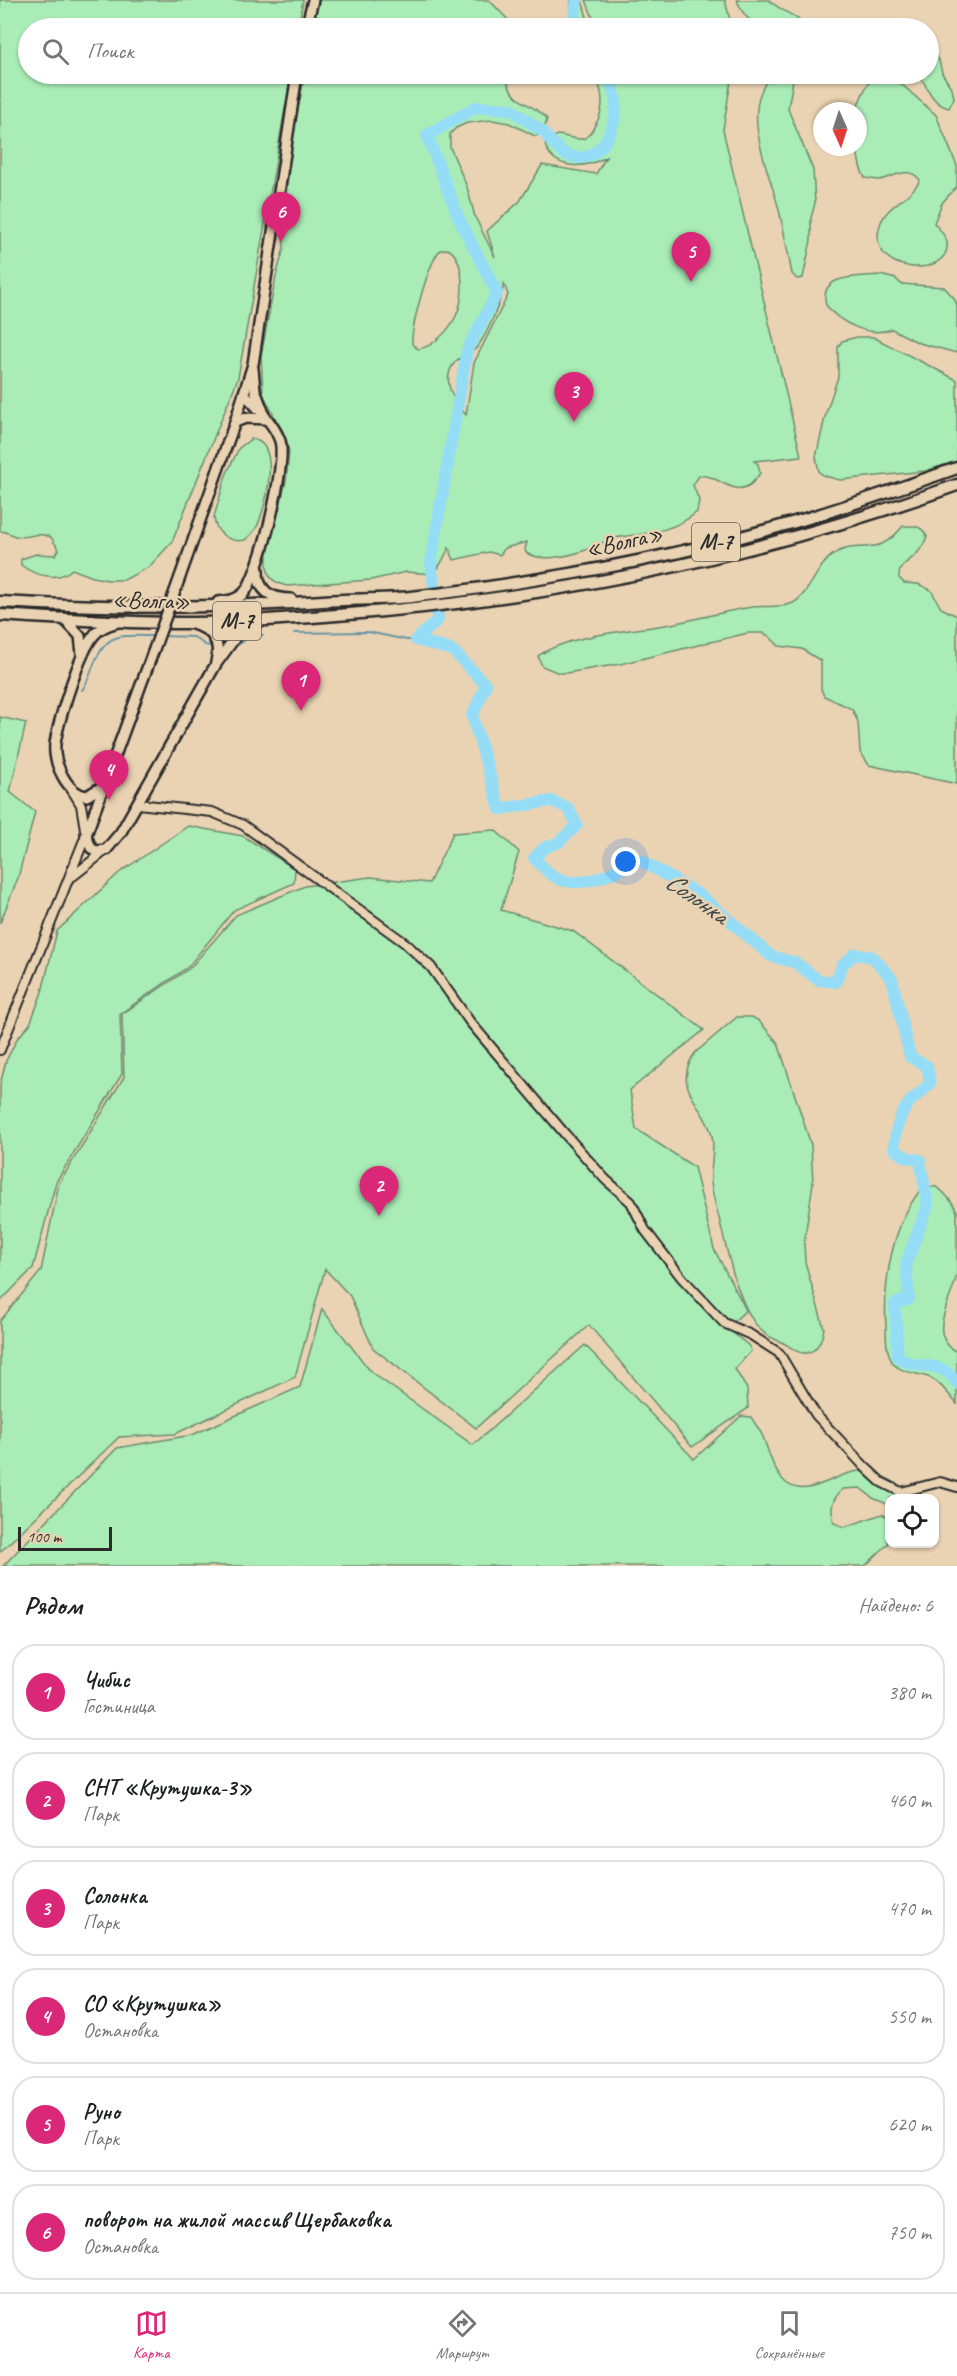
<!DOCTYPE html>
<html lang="ru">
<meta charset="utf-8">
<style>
body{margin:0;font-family:Caveat,sans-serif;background:#f2f2f2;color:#202124}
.controls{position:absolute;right:18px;bottom:18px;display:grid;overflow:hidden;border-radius:12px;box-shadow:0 2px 4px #0004}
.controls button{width:54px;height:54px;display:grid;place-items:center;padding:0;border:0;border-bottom:2px solid #e0e0e0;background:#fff;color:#202124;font:30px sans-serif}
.compass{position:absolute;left:813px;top:102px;width:54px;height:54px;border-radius:50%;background:#fff;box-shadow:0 2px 4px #0004;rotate:177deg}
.scale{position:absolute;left:18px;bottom:15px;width:94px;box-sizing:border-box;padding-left:6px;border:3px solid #2b2b2b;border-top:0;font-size:16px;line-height:21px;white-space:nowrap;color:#2b2b2b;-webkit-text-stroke:4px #ead3b3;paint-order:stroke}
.you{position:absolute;left:626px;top:862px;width:21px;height:21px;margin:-15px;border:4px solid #fff;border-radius:50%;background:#1a73e8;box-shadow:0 0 0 9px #1a73e833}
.badge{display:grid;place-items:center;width:39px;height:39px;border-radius:50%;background:#db2777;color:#fff;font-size:20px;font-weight:700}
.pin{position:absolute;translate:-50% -50px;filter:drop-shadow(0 2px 3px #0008)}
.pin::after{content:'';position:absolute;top:32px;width:21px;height:18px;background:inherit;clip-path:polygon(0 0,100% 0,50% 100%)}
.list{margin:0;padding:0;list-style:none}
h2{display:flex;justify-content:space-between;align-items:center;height:78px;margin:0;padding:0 24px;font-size:26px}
h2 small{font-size:20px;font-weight:400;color:#757577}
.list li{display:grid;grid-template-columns:39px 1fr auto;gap:18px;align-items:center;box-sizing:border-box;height:96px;margin:0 12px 12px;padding:0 12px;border:2px solid #e0e0e0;border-radius:24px}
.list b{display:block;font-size:22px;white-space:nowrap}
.list p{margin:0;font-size:20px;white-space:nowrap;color:#757577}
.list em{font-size:20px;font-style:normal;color:#757577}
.icon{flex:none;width:33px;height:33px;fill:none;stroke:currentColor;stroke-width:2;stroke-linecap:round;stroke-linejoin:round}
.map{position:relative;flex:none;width:957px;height:1566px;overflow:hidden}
.search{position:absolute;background:#fff;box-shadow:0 2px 4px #0004;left:18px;right:18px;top:18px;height:66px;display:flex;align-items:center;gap:15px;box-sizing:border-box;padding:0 21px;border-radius:33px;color:#757577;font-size:22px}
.sheet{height:726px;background:#fff}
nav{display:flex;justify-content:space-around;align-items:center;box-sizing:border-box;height:84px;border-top:2px solid #e0e0e0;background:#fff;font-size:16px;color:#757577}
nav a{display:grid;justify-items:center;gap:3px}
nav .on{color:#db2777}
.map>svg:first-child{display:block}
.green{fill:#a9ecb6;stroke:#6a8c70;stroke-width:1.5;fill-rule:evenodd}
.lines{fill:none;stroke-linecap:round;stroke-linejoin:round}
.stream{stroke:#6b96a5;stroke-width:2}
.river{stroke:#95ddf7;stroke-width:12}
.minor-casing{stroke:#2b2b2b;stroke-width:12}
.major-casing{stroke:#2b2b2b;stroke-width:14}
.highway-casing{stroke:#2b2b2b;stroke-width:15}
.minor{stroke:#ead3b3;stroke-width:8}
.major{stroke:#ead3b3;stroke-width:9}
.highway{stroke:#ead3b3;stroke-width:10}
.major-bridge-casing{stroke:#2b2b2b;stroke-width:14;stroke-linecap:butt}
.major-bridge{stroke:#ead3b3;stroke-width:9}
.labels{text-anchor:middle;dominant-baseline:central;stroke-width:5;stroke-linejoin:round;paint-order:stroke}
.shield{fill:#ead3b3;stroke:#645d54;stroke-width:1.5}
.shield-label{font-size:22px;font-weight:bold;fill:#2b2b2b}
.street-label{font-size:24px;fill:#2b2b2b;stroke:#ead3b3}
.water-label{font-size:26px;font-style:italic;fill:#3b464a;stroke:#ead3b3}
</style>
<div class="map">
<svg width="957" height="1566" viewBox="0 0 957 1566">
<rect width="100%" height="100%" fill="#ead3b3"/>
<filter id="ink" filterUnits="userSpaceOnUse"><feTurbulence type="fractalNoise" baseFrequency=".0167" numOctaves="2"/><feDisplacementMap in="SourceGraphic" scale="12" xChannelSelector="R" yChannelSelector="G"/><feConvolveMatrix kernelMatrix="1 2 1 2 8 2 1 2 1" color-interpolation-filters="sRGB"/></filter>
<g filter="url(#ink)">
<g class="green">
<path d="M0 0H303L298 28H28V74H291L238 378 172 542 149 567 124 580H108L93 577 72 569C59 582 35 576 21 565V559L36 554 55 555 59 550 51 537C34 530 29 540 15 536 9 534 7 531 0 531Z"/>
<polygon points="316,0 489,0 516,28 312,28"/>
<polygon points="571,0 582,0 590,28 569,28"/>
<polygon points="586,0 725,0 732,28 597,28"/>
<path d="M737 0H769C779 11 799 15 805 28 774 29 750 35 737 0Z"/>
<path d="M929 52 935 55 939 60 942 73 952 89 954 98 949 108C934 105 928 90 921 77L920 74H928Z"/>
<path d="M305 74H510L506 78C514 106 533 102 547 119L543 134 535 136 509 123 492 120 467 123 456 128 450 134V147L467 187 475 217 495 257 487 231 520 201 542 165 596 174 606 157C587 168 555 172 545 145L557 135C566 135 576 142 585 138 588 136 592 131 594 127 606 109 603 92 595 74H732L723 130 801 456 754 461 758 464 760 473C739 508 719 472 699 476L693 485 699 500 697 512C672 533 645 533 614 538 607 539 600 545 593 547 575 555 544 563 526 553L525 549 527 542 505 548 500 555 489 552 454 560 449 548C445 555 438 571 433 574L406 572 371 580 287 586C270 582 266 575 267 557L286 481 289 452 286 439 263 394 261 356 276 276 284 248 283 228 291 145ZM448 249C466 259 464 300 456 316 449 330 434 347 418 349L412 344C411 326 428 264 440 250ZM504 284 508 295 474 363 466 415C454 402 440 380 455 362 461 355 472 354 478 346 490 329 500 303 504 284Z"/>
<path d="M773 74H794L788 109 813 170 815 203 811 218V240L803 278 797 279 792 274C788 253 784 231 779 210 770 172 737 108 773 74Z"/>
<path d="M877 74H890L936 115 957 166V186L942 203 934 223C938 228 946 236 947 242 952 280 864 275 880 225 886 204 911 199 920 180 908 164 894 178 879 180 875 180 869 178 865 178 854 160 858 131 858 111H855C861 99 866 82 877 74Z"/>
<path d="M880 275 896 279 901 284 944 287 954 298 957 305V353L919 343 892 329C870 338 839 323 826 305 818 273 859 277 880 275Z"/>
<polygon points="857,337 873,337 957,380 957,461 925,471 840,480 825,476 819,472 816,457 826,413 838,377 838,347 842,341"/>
<path d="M251 439C282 442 266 503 259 522 257 529 251 535 245 540 230 543 215 534 214 517L226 475 239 448Z"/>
<path d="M903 526C914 526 922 525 927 537 925 542 922 547 919 551 911 562 898 563 899 578L904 583 918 584 931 590 941 608 957 616V784L869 765 860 752 858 722 852 709 824 696 821 689V661L802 649 779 646 769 636 763 633H748L620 664 566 673H559L542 666 538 656C570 634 632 631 671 624 698 619 725 611 752 607 765 605 780 609 793 603 809 595 817 565 834 554 850 543 870 550 882 544 891 540 897 533 903 526Z"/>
<polygon points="0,717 26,723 10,792 35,812 18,878 0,923"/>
<polygon points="188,826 243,836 295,869 294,883 234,910 188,967 120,1014 122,1074 56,1182 33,1268 0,1302 0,1085 6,1061 17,1039 30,1024 42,992 57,931 119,873"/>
<polygon points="495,830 519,852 501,910 573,931 704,1030 630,1090 636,1129 694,1167 714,1249 746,1310 727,1328 749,1346 751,1351 735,1369 747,1389 748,1408 692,1447 589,1325 476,1428 373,1348 350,1296 325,1269 295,1377 175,1434 119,1437 0,1552 0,1321 41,1271 59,1183 124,1077 122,1014 190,968 236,915 305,886 370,877 429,883 453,833"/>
<path d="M737 1017H752L759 1021 778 1043 811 1145 813 1183 804 1243 805 1262 824 1328C823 1337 818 1351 807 1353 799 1354 793 1349 787 1345 779 1340 769 1338 763 1332 738 1310 727 1249 719 1218 716 1206 712 1194 711 1182 710 1167 715 1151 712 1136 706 1106 670 1089 695 1053Z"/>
<path d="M923 1187C927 1187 933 1186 936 1187 943 1190 955 1205 957 1212 957 1222 957 1261 957 1273 954 1298 924 1334 957 1352V1404C949 1395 941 1383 931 1378 920 1373 900 1373 893 1363 886 1352 886 1339 886 1327 883 1281 892 1223 923 1187Z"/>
<path d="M322 1309 371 1372 473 1445 585 1345 694 1459 741 1416 751 1417C755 1424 760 1430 763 1437 769 1452 773 1471 785 1482 806 1501 837 1472 859 1471 877 1470 904 1486 916 1498H890L889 1505 873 1498 860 1488 843 1489C831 1500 830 1508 834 1523L845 1527 882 1514 889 1518 888 1544 865 1566H3L117 1448 192 1435 300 1387Z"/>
</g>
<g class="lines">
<g class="stream">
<polyline points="294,633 368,632 407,640 416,640"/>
<polyline points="161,636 194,637 205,645 211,646"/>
<polyline points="238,645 252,635 263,635"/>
<path d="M82 690C87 684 89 677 92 669 106 631 118 636 155 636"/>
</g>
<g class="river">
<polyline points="577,0 574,16 577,28"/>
<path d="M543 132 511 109 476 107 427 135 459 219 497 293 467 350 431 561 438 620 416 640 452 650 486 685 472 716 500 809 551 801 568 808 577 825 559 842 544 848 534 858C540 864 547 873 555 877 581 892 615 871 640 860L701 896 771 956 796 963 818 980 836 982 842 965 855 954 873 957 892 979 910 1057 927 1066 930 1083C924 1091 914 1097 909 1103 898 1117 895 1132 894 1149L906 1157 920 1160 928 1205 906 1263 909 1299 895 1304 898 1357C919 1373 940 1356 957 1384"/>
<path d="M548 138C553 143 558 151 565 154 596 170 616 131 616 105 616 95 611 83 608 74"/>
</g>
<defs>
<g id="minor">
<polyline points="138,804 212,812 243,825 405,943 431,967 470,1022 565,1134 605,1179 631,1202 645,1230 682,1278 724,1323 751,1335 779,1353 816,1415 865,1467 881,1482 901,1492 940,1482 957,1487"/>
<polyline points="73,876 106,850"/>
<polyline points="0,1050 86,835 81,805 72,790"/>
</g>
<g id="major">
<polyline points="306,28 313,0"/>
<polyline points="253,369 255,390 263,411"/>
<polyline points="235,422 246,418 266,419"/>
<path d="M258 569C257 590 270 599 291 599"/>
<polyline points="180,577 235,422 253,364 297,74"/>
<path d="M218 602C228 601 237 600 244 593 260 575 287 463 280 441 274 423 256 407 244 393"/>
<polyline points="63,618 80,636 82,654"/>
<path d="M195 625C213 630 221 643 216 662"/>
<polyline points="153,652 86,835 91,848 96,851 106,850 121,832 216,664 239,632 253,625"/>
<path d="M103 786 87 796C67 794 53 763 55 744 58 722 80 650 95 634 100 628 108 625 115 623"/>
</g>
<g id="highway">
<path d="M0 602C108 608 215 609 323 601 352 599 382 600 411 597 540 582 670 559 795 522 849 506 903 487 957 468"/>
<path d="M0 615C62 619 124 623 186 623 236 623 287 619 337 615 548 599 758 557 957 485"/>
</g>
</defs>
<use href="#minor" class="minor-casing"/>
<use href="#major" class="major-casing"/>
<use href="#highway" class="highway-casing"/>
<use href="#minor" class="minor"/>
<use href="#major" class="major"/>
<use href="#highway" class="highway"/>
<defs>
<polyline id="major-bridge" points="153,652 180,577"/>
</defs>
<use href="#major-bridge" class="major-bridge-casing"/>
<use href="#major-bridge" class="major-bridge"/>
</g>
</g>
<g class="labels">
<g class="shield">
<rect x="692" y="523" width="48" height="38" rx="4.5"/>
<rect x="213" y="602" width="48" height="38" rx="4.5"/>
</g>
<g class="shield-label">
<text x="716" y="542">М-7</text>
<text x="237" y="621">М-7</text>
</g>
<g class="street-label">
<text transform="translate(624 541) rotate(-12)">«Волга»</text>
<text transform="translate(151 600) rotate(2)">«Волга»</text>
</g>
<g class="water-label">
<text transform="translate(697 898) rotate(35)">Солонка</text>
</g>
</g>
</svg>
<div class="controls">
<button><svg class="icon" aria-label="locate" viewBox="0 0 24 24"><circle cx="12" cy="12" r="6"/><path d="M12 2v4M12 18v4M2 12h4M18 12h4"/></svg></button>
</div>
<svg class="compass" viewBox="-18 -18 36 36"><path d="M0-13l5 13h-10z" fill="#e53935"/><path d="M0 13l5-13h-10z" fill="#757577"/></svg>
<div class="scale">100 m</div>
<div class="you"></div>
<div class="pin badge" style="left:301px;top:711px">1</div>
<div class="pin badge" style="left:379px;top:1216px">2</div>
<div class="pin badge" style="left:574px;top:422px">3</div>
<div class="pin badge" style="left:109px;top:800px">4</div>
<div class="pin badge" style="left:691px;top:282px">5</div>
<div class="pin badge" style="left:281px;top:242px">6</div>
<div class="search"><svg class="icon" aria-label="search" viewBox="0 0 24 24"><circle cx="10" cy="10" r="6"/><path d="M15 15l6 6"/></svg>Поиск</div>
</div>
<section class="sheet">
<h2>Рядом<small>Найдено: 6</small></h2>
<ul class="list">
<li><span class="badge">1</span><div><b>Чибис</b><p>Гостиница</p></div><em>380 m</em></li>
<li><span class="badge">2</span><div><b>СНТ «Крутушка-3»</b><p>Парк</p></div><em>460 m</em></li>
<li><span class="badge">3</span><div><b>Солонка</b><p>Парк</p></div><em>470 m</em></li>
<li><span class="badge">4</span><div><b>СО «Крутушка»</b><p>Остановка</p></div><em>550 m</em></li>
<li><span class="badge">5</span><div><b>Руно</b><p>Парк</p></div><em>620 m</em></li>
<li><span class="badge">6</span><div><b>поворот на жилой массив Щербаковка</b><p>Остановка</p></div><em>750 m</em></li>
</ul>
</section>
<nav>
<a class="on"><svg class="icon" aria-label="map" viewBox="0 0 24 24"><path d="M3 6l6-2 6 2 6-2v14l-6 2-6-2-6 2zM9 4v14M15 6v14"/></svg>Карта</a>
<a><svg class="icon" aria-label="directions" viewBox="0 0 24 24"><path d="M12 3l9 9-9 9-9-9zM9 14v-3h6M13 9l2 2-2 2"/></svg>Маршрут</a>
<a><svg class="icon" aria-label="saved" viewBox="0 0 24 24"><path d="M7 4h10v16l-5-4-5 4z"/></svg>Сохранённые</a>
</nav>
